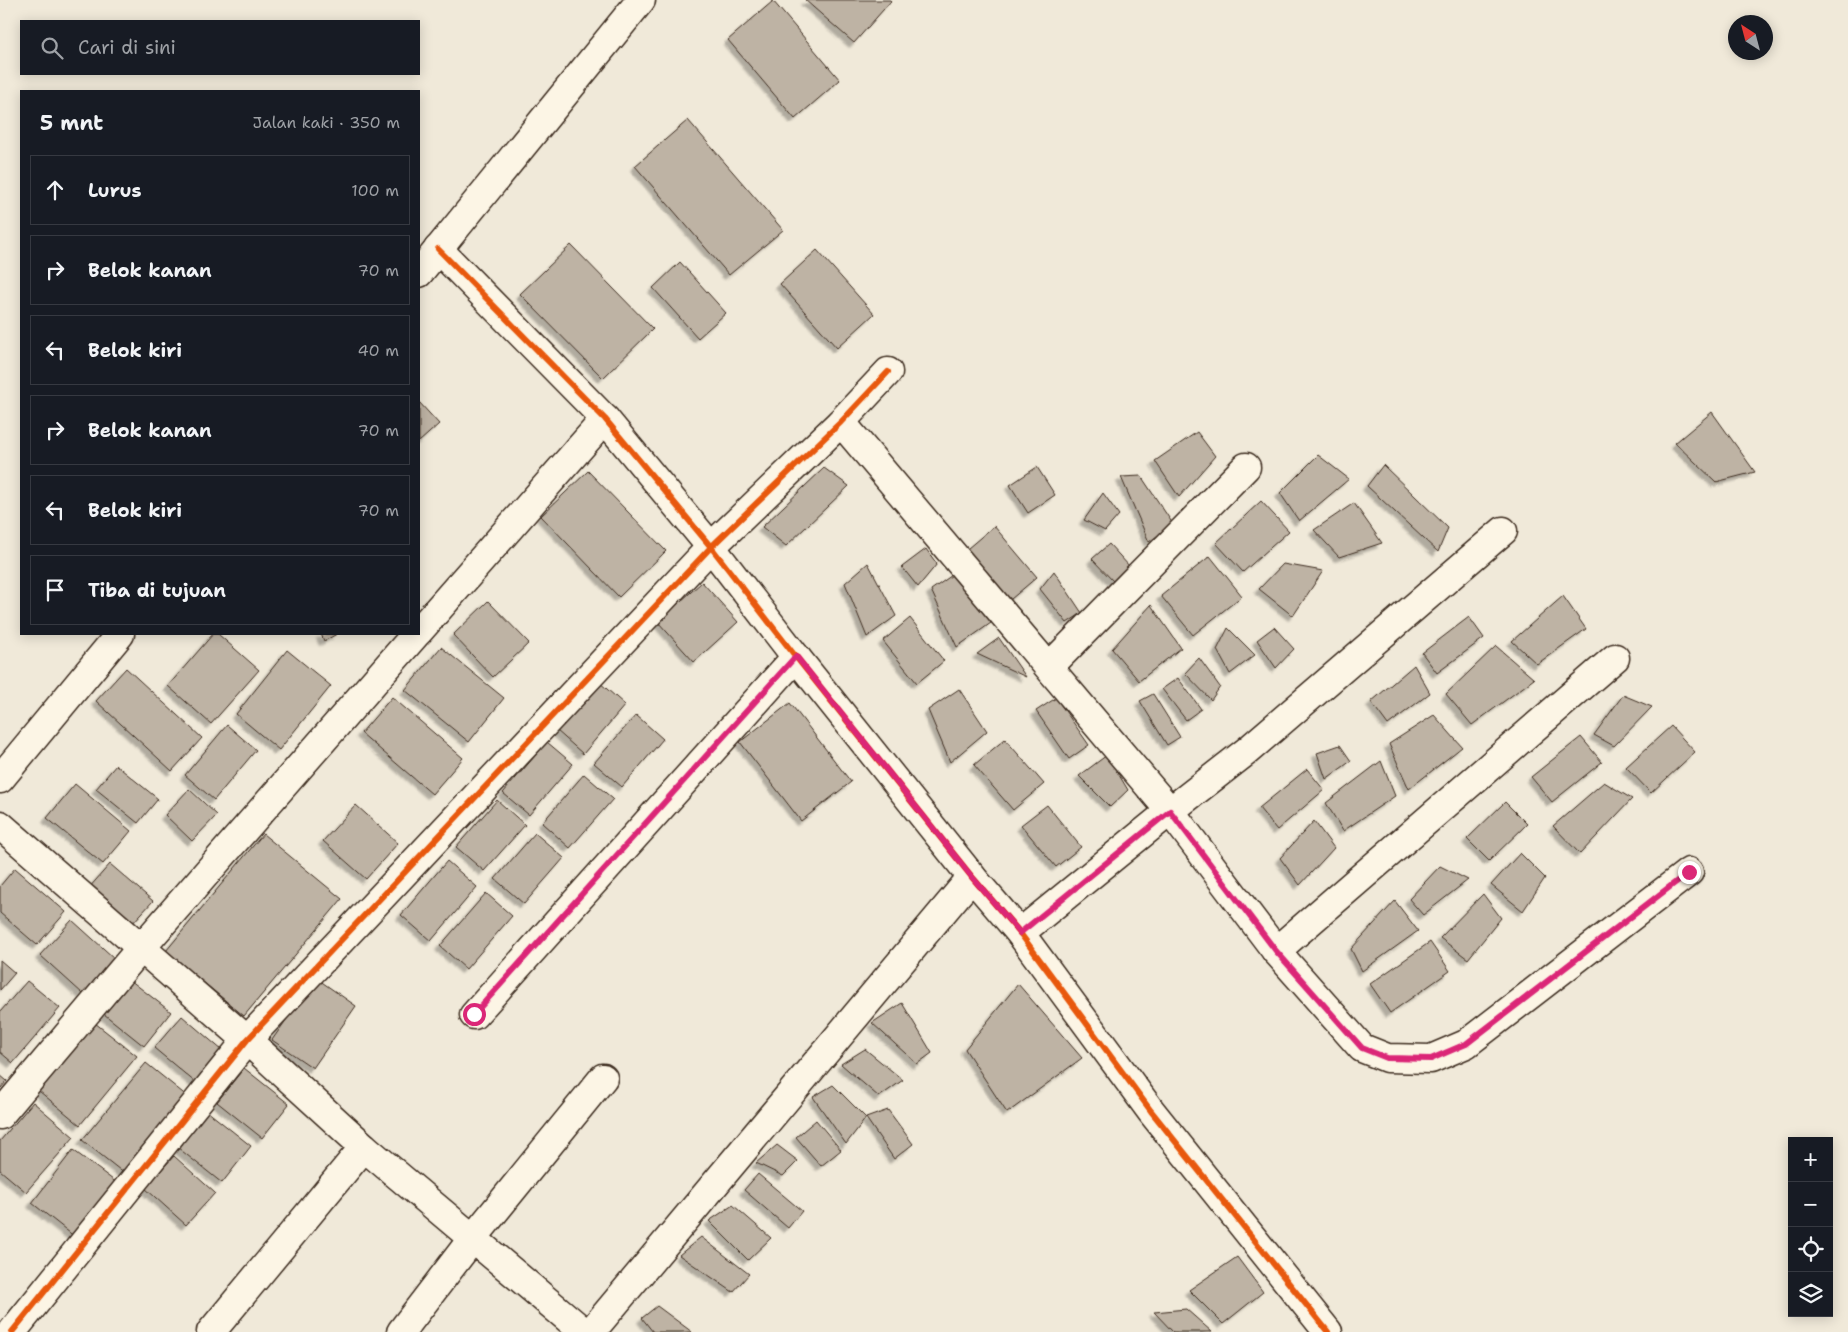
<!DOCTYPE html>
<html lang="id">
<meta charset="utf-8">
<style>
body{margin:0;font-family:"Shantell Sans",sans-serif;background:#242831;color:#f1f3f6}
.controls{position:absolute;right:15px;bottom:15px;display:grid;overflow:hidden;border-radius:0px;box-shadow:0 2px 12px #0003}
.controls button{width:45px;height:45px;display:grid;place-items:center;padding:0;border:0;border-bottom:1px solid #363941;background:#171b24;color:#f1f3f6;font:25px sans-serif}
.compass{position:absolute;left:1728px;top:15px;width:45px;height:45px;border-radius:50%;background:#171b24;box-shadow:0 2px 12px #0003;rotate:324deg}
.stop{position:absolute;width:15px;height:15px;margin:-11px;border:4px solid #db2777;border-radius:50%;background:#fff}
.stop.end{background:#db2777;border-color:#fff;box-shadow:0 1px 5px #0008}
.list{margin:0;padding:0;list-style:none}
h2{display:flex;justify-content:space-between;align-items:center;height:65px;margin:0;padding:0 20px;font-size:21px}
h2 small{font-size:16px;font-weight:400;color:#9ea1a6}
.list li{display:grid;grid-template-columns:32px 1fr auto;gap:15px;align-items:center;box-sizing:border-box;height:70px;margin:0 10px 10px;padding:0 10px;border:1px solid #363941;border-radius:0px}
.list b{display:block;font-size:19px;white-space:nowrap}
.list em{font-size:16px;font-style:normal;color:#9ea1a6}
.icon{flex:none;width:28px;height:28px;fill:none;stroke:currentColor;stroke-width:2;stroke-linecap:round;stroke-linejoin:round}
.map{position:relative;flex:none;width:1848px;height:1332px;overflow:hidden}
.search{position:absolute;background:#171b24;box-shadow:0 2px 12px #0003;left:20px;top:20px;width:400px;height:55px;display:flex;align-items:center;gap:12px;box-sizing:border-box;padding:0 18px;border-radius:0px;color:#9ea1a6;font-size:19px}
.panel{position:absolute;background:#171b24;box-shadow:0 2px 12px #0003;left:20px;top:90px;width:400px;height:545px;border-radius:0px}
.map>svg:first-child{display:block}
.building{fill:#beb3a4;stroke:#3b2a1e;filter:url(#shadow)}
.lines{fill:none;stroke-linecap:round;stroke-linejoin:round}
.street-casing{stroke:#3b2a1e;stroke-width:31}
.highway-casing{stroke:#3b2a1e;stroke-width:31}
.street{stroke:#fcf5e5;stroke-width:28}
.highway{stroke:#fcf5e5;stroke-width:28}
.cycleway-casing{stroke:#fcf5e5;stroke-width:9}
.cycleway{stroke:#e8590c;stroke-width:6}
.route{stroke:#db2777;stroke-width:6}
</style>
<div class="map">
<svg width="1848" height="1332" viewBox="0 0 1848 1332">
<defs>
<filter id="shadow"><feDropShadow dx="-4.5" dy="4.5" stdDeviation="1" flood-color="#0004"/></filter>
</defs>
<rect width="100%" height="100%" fill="#f0e9d9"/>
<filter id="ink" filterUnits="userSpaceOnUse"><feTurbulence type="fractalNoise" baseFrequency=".02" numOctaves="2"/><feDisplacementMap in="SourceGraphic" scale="10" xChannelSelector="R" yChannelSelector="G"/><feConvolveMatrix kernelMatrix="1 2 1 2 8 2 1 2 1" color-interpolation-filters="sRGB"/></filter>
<g filter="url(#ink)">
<g class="building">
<polygon points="805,0 890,0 891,1 854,43"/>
<polygon points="773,1 840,80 795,119 728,40"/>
<polygon points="688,120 783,230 729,275 635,166"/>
<polygon points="571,245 653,329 603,378 520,294"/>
<polygon points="817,250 874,314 837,348 780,284"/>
<polygon points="680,262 726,313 698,338 653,288"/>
<polygon points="419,402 439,424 419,442"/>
<polygon points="1712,412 1755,472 1716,482 1675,443"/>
<polygon points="1197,432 1215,456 1179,497 1155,461"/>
<polygon points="1318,455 1349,479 1299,521 1280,493"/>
<polygon points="1383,465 1448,528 1438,552 1367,486"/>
<polygon points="1037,467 1055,495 1028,513 1010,485"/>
<polygon points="824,468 849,486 786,546 762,527"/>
<polygon points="588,471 666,551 619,597 541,516"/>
<polygon points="1141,476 1173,524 1149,542 1121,477"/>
<polygon points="1103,493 1119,515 1105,531 1084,520"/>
<polygon points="1261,501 1289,531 1243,572 1216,543"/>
<polygon points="1354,503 1382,543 1339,557 1314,530"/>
<polygon points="994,526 1037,577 1004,605 961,554"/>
<polygon points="1109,544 1130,567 1114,582 1092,559"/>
<polygon points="926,549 937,564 918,587 902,567"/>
<polygon points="1210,556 1242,596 1193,635 1161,596"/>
<polygon points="868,563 896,616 867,637 845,583"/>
<polygon points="1283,564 1323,571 1293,616 1259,589"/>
<polygon points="1054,571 1082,613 1067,623 1040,589"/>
<polygon points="955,573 991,623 957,647 931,590"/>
<polygon points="702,582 738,622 694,662 658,622"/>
<polygon points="1563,596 1586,629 1537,664 1512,641"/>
<polygon points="488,601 529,643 493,677 453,635"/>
<polygon points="1151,605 1181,648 1139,681 1112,649"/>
<polygon points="1469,617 1484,638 1437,673 1422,653"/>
<polygon points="910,618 944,661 917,683 883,641"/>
<polygon points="1274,627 1294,649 1276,668 1257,640"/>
<polygon points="1228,628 1255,655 1230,674 1217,650"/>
<polygon points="213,634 218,634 259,670 211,724 168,686"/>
<polygon points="321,634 337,634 324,641"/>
<polygon points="999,638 1026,677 977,654"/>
<polygon points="1496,646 1534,679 1472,725 1446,694"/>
<polygon points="441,647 504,698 469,742 405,690"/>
<polygon points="287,650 331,686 279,750 236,714"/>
<polygon points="1199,658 1220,687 1211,700 1185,673"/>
<polygon points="1414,665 1430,693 1388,725 1371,702"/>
<polygon points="126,668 202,738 172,771 96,701"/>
<polygon points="1178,678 1201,709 1186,720 1162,689"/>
<polygon points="598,681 625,705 583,754 556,730"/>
<polygon points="959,689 987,731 950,762 928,710"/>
<polygon points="1153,694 1180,737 1167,745 1140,701"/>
<polygon points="1623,695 1652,707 1614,746 1594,735"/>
<polygon points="392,697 463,758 432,794 361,733"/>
<polygon points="1056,698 1089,745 1069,759 1036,711"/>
<polygon points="790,703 851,782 801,821 740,742"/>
<polygon points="636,715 663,739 622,787 594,763"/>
<polygon points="1434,715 1462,747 1409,789 1389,744"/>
<polygon points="227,725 256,750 214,800 185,775"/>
<polygon points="1671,726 1695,752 1651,793 1626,767"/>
<polygon points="1581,737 1602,762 1552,802 1531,777"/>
<polygon points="1005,739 1044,784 1013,810 974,765"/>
<polygon points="547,742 573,764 529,815 503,793"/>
<polygon points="1340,745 1351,761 1326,779 1317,753"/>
<polygon points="1107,755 1128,790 1110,807 1079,776"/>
<polygon points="1381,761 1395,796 1343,831 1326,803"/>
<polygon points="116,765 158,799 138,823 96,789"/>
<polygon points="1307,769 1324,790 1277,830 1259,808"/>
<polygon points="584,774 613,799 570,848 542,823"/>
<polygon points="1604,782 1632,799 1580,854 1553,826"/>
<polygon points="75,784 131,831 103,864 47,818"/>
<polygon points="189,789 217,815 192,841 165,815"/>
<polygon points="497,800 525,825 484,871 456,847"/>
<polygon points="1505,802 1527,824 1489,861 1467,839"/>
<polygon points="356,805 398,843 366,879 323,841"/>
<polygon points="1047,805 1081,847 1056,867 1021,825"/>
<polygon points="1314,821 1334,848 1300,885 1280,858"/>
<polygon points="535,833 564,858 524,904 495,879"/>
<polygon points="263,834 342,899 244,1016 166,951"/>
<polygon points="1520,853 1545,878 1523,911 1491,885"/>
<polygon points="447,861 477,887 431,941 401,915"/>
<polygon points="110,864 153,901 130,926 88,889"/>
<polygon points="1440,866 1468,880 1423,915 1409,899"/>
<polygon points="15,868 66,912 37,945 0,913 0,886"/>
<polygon points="486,893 512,916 466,969 440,946"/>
<polygon points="1483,894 1501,918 1468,959 1440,938"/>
<polygon points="1395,901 1418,931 1362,971 1351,949"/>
<polygon points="72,920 114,958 83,994 40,955"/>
<polygon points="1430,942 1450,971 1390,1013 1370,984"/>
<polygon points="0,960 15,973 0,990"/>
<polygon points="316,978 356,1006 313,1068 272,1040"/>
<polygon points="130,980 171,1012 144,1046 104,1014"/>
<polygon points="27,981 60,1008 13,1063 0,1052 0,1012"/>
<polygon points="1018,984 1082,1058 1007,1113 965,1049"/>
<polygon points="902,1003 932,1053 917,1064 872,1023"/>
<polygon points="182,1016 223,1051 196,1083 154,1048"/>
<polygon points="95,1023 137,1056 80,1125 39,1091"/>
<polygon points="865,1049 903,1080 879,1097 841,1064"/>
<polygon points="146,1063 188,1097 125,1174 82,1140"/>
<polygon points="244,1068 289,1104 262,1138 217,1102"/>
<polygon points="0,1075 7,1081 0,1089"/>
<polygon points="833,1085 866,1118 846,1144 813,1097"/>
<polygon points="33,1102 74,1137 26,1192 0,1170 0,1141"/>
<polygon points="888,1110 913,1144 894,1159 866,1118"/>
<polygon points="207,1111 251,1146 222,1183 177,1147"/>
<polygon points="816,1120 841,1150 821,1166 796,1137"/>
<polygon points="777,1145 798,1161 783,1176 756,1163"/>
<polygon points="73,1150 117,1183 75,1237 32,1203"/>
<polygon points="174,1156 215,1193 186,1225 145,1188"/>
<polygon points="758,1174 802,1211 788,1228 744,1190"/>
<polygon points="733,1205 771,1238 748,1260 709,1221"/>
<polygon points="701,1237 749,1274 733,1292 679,1255"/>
<polygon points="1237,1257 1263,1292 1223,1324 1189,1290"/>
<polygon points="657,1306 692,1332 653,1332 642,1318"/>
<polygon points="1186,1309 1212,1332 1173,1332 1154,1312"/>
</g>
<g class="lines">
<defs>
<g id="street">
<polyline points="438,249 605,419 711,547 796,657 972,877 1020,933 1151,1111 1328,1332"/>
<polyline points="841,422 1170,811 1276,951 1362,1048 1387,1058 1431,1059 1466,1044 1689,872"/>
<polyline points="419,631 605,419"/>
<polyline points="1049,667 1246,467"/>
<polyline points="0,825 247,1040 364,1147 584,1332"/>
<polyline points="1020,933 1170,811 1247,751 1503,531"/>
<polyline points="1276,951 1615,658"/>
<polyline points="474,1015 796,657"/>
<polyline points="0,1115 141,948 416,634"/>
<polyline points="12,1332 247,1040 711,547 841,422 888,372"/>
<polyline points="211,1332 364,1147"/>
<polyline points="401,1332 473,1238 603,1078"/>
<polyline points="591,1332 972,877"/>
</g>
<g id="highway">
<polyline points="419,273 641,0"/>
<polyline points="0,779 120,634"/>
</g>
</defs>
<use href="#street" class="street-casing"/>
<use href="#highway" class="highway-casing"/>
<use href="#street" class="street"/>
<use href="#highway" class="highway"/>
<defs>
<g id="cycleway">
<polyline points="438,249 605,419 711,547 796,657 972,877 1020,933 1151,1111 1328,1332"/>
<polyline points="12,1332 247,1040 711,547 841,422 888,372"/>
</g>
</defs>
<use href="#cycleway" class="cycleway-casing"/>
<use href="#cycleway" class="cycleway"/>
</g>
</g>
<g class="lines" filter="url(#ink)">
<polyline class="route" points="474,1014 796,656 972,877 1020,933 1170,811 1276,951 1362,1048 1387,1058 1431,1059 1466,1044 1689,872"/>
</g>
</svg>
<div class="controls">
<button>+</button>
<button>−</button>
<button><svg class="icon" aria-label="locate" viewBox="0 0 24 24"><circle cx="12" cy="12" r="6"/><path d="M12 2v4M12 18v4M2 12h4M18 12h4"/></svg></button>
<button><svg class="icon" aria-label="layers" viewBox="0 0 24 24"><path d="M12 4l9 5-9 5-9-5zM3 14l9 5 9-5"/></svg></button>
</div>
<svg class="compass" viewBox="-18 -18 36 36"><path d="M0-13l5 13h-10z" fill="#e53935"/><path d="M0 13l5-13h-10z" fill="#9ea1a6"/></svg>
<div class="stop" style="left:474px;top:1014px"></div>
<div class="stop end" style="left:1689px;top:872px"></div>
<div class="search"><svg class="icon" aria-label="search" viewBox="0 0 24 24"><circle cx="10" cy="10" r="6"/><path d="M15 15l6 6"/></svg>Cari di sini</div>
<section class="panel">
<h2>5 mnt<small>Jalan kaki · 350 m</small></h2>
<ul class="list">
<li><svg class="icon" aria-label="ahead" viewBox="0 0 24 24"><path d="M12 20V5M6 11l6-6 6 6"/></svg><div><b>Lurus</b></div><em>100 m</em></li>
<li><svg class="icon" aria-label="right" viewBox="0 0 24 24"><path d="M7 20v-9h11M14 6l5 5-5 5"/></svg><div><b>Belok kanan</b></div><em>70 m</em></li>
<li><svg class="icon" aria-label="left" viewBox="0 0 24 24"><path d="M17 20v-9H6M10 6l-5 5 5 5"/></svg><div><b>Belok kiri</b></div><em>40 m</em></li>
<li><svg class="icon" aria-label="right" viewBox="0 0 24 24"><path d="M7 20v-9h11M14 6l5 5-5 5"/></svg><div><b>Belok kanan</b></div><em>70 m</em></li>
<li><svg class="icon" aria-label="left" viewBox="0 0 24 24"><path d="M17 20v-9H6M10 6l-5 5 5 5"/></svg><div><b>Belok kiri</b></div><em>70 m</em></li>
<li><svg class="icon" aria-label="arrive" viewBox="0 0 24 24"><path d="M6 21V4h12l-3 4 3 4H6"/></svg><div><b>Tiba di tujuan</b></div></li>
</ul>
</section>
</div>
